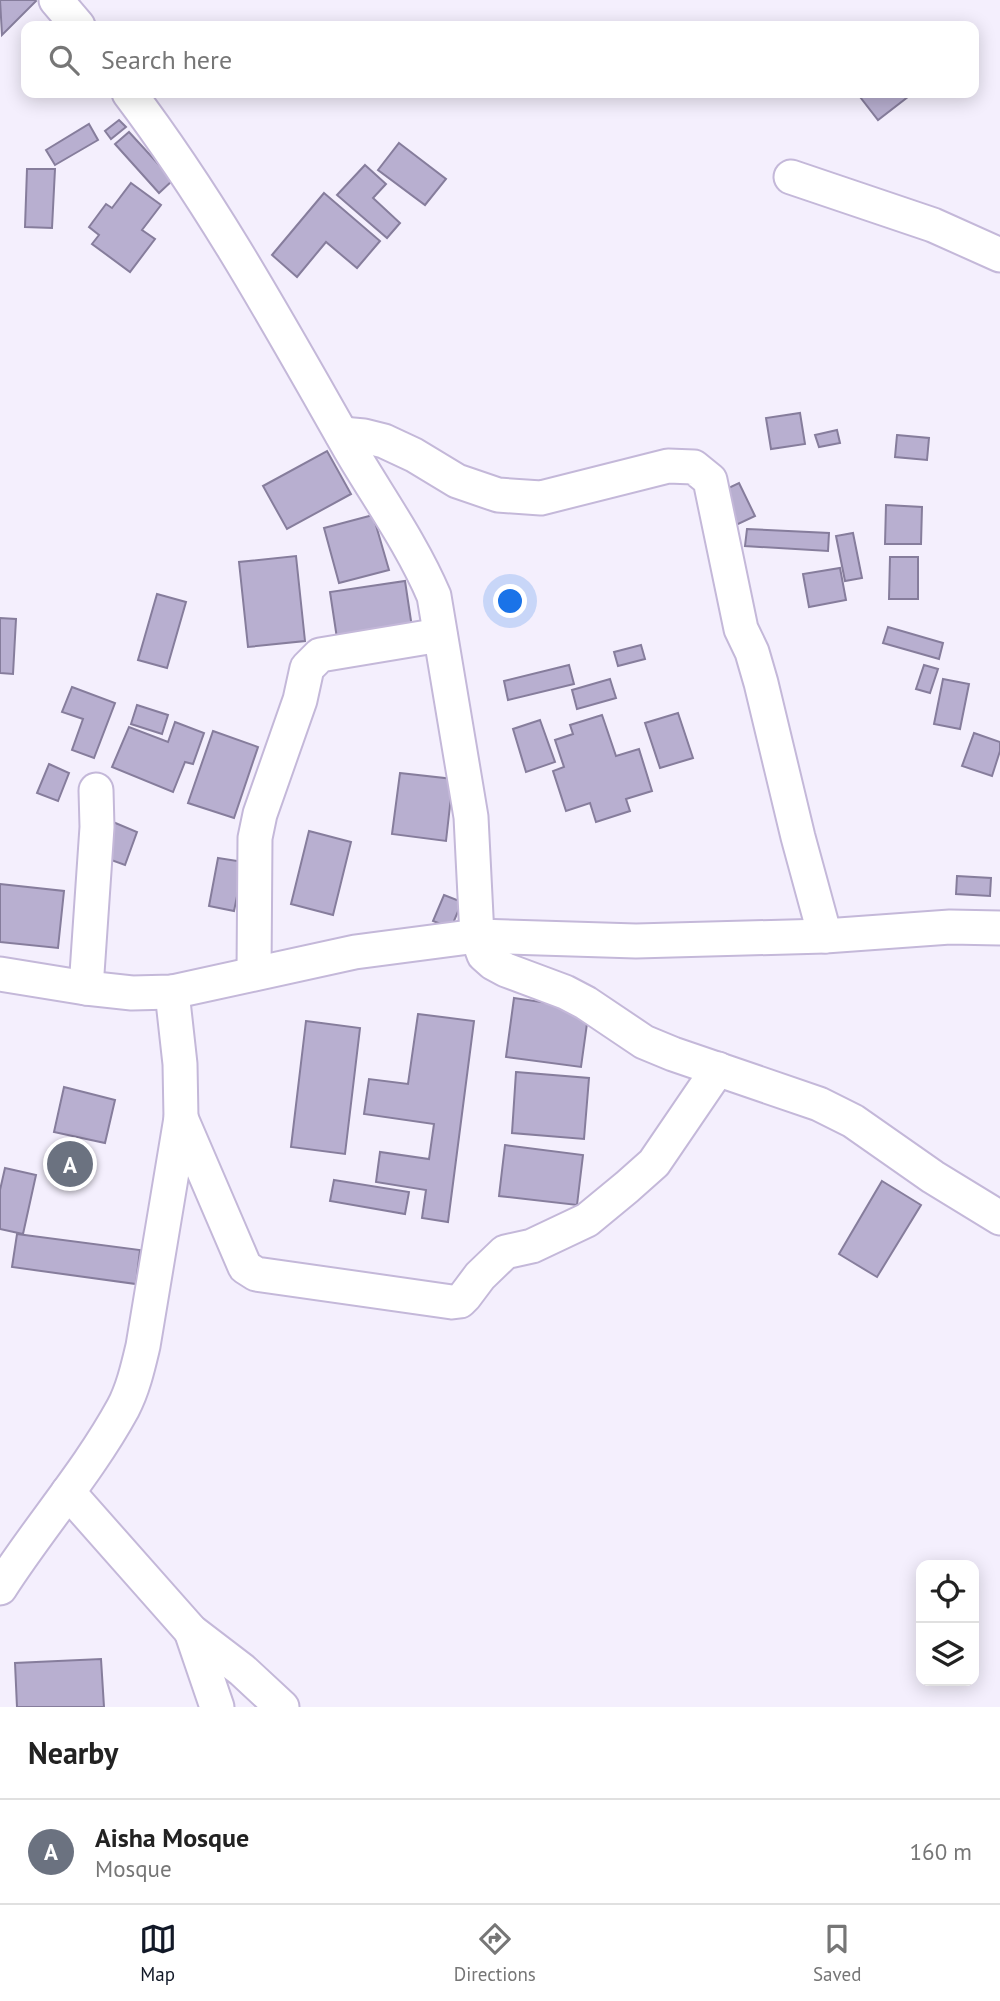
<!DOCTYPE html>
<style>
body{margin:0;font-family:"PT Sans",sans-serif;background:#f6f6f6;color:#222}
.controls{position:absolute;right:21px;bottom:21px;display:grid;overflow:hidden;border-radius:14px;box-shadow:0 4px 18px #0003}
.controls button{width:63px;height:63px;display:grid;place-items:center;padding:0;border:0;border-bottom:2px solid #e0e0e0;background:#fff;color:#222;font:35px sans-serif}
.you{position:absolute;left:511px;top:602px;width:24px;height:24px;margin:-18px;border:5px solid #fff;border-radius:50%;background:#1a73e8;box-shadow:0 0 0 10px #1a73e833}
.badge{display:grid;place-items:center;width:46px;height:46px;border-radius:50%;background:#111827;color:#fff;font-size:23px;font-weight:700}
.pin{position:absolute;translate:-50% -50%;border:4px solid #fff;box-shadow:0 2px 7px #0006}
.list{margin:0;padding:0;list-style:none}
h2{display:flex;justify-content:space-between;align-items:center;height:91px;margin:0;padding:0 28px;font-size:30px}
h2 small{font-size:23px;font-weight:400;color:#767676}
.list li{display:grid;grid-template-columns:46px 1fr auto;gap:21px;align-items:center;box-sizing:border-box;height:105px;padding:0 28px;border-top:2px solid #e0e0e0}
.list b{display:block;font-size:26px;white-space:nowrap}
.list p{margin:0;font-size:23px;white-space:nowrap;color:#767676}
.list em{font-size:23px;font-style:normal;color:#767676}
.icon{flex:none;width:38px;height:38px;fill:none;stroke:currentColor;stroke-width:2;stroke-linecap:round;stroke-linejoin:round}
.map{position:relative;flex:none;width:1000px;height:1707px;overflow:hidden}
.search{position:absolute;background:#fff;box-shadow:0 4px 18px #0003;left:21px;right:21px;top:21px;height:77px;display:flex;align-items:center;gap:18px;box-sizing:border-box;padding:0 24px;border-radius:14px;color:#767676;font-size:26px}
.sheet{height:196px;background:#fff}
nav{display:flex;justify-content:space-around;align-items:center;box-sizing:border-box;height:98px;border-top:2px solid #e0e0e0;background:#fff;font-size:19px;color:#767676}
nav a{display:grid;justify-items:center;gap:4px}
nav .on{color:#111827}
.map>svg:first-child{display:block}
.building{fill:#b8afd0;stroke:#867d9c;stroke-width:2}
.lines{fill:none;stroke-linecap:round;stroke-linejoin:round}
.street-casing{stroke:#c4b8d9;stroke-width:37}
.street{stroke:#fff;stroke-width:33}
</style>
<div class="map">
<svg width="1000" height="1707" viewBox="0 0 1000 1707">
<rect width="100%" height="100%" fill="#f4effd"/>
<g class="building">
<polygon points="0,0 35,0 36,1 2,35"/>
<polygon points="857,93 913,93 878,120"/>
<polygon points="119,120 126,127 111,139 105,131"/>
<polygon points="89,124 98,140 55,165 46,150"/>
<polygon points="129,132 173,180 159,193 115,144"/>
<polygon points="399,143 446,179 425,205 378,170"/>
<polygon points="365,165 386,184 373,198 400,223 387,238 337,195"/>
<polygon points="27,169 55,169 52,228 25,227"/>
<polygon points="131,183 161,205 142,230 155,239 130,272 92,244 99,235 89,227 106,204 112,208"/>
<polygon points="324,193 380,241 357,268 326,242 297,277 272,255"/>
<polygon points="800,413 805,444 771,449 766,418"/>
<polygon points="837,430 840,443 819,447 815,435"/>
<polygon points="897,435 929,438 927,460 895,457"/>
<polygon points="327,451 351,494 287,529 263,486"/>
<polygon points="739,483 755,516 736,525 720,492"/>
<polygon points="886,505 922,507 921,544 885,544"/>
<polygon points="373,515 389,570 339,583 324,528"/>
<polygon points="747,529 829,533 828,551 745,546"/>
<polygon points="853,533 862,578 845,581 836,536"/>
<polygon points="296,556 305,641 248,647 239,562"/>
<polygon points="890,557 918,557 918,599 889,599"/>
<polygon points="840,568 846,600 809,607 803,574"/>
<polygon points="405,581 413,634 338,645 330,592"/>
<polygon points="157,594 186,602 167,668 138,660"/>
<polygon points="0,618 16,619 13,674 0,673"/>
<polygon points="888,627 943,643 939,659 883,643"/>
<polygon points="641,645 645,659 618,666 614,652"/>
<polygon points="569,665 574,684 508,700 504,681"/>
<polygon points="924,665 938,669 930,693 916,689"/>
<polygon points="610,679 616,698 577,709 572,690"/>
<polygon points="943,679 969,684 960,729 934,724"/>
<polygon points="72,687 115,703 94,758 72,750 83,719 62,712"/>
<polygon points="137,705 168,715 162,734 131,724"/>
<polygon points="678,713 693,758 660,768 645,723"/>
<polygon points="602,715 616,756 639,749 652,791 626,799 630,811 596,822 590,803 566,811 553,771 564,767 555,740 573,734 570,725"/>
<polygon points="540,720 555,762 526,772 513,729"/>
<polygon points="175,722 204,733 193,764 185,762 173,792 112,767 129,727 168,742"/>
<polygon points="213,731 258,747 234,818 188,803"/>
<polygon points="974,733 1000,742 1000,751 992,776 962,766"/>
<polygon points="49,764 69,773 58,801 37,793"/>
<polygon points="400,773 453,779 446,841 392,834"/>
<polygon points="113,822 137,832 125,865 100,856"/>
<polygon points="309,831 351,842 333,915 291,904"/>
<polygon points="218,858 244,862 234,911 209,906"/>
<polygon points="957,876 991,878 990,896 956,894"/>
<polygon points="0,884 64,891 58,948 0,942"/>
<polygon points="444,895 462,902 451,928 433,921"/>
<polygon points="514,998 589,1009 581,1067 506,1057"/>
<polygon points="418,1014 474,1021 448,1222 422,1218 426,1190 376,1182 380,1152 429,1159 434,1124 364,1114 369,1079 408,1084"/>
<polygon points="306,1021 360,1028 345,1154 291,1147"/>
<polygon points="516,1072 589,1078 584,1139 512,1133"/>
<polygon points="64,1087 115,1100 105,1143 54,1132"/>
<polygon points="505,1145 583,1155 577,1205 499,1196"/>
<polygon points="5,1168 36,1175 23,1234 0,1229 0,1190"/>
<polygon points="334,1180 409,1192 405,1214 330,1201"/>
<polygon points="882,1181 921,1205 877,1277 839,1254"/>
<polygon points="17,1234 140,1250 136,1284 12,1267"/>
<polygon points="101,1659 104,1707 17,1707 15,1663"/>
</g>
<g class="lines">
<defs>
<g id="street">
<polyline points="56,0 78,26"/>
<path d="M129 93C213 204 281 328 350 449 378 497 412 544 434 596L471 817 477 936 484 955 493 963 506 970 565 992 586 1003 644 1042 673 1054 819 1104 853 1121 933 1177 1000 1218"/>
<polyline points="791,177 933,225 1000,255"/>
<polyline points="342,434 364,436 384,441 414,455 457,481 498,495 541,498 668,466 694,467 710,480 741,629 752,652 761,683 798,837 825,936"/>
<polyline points="254,973 255,838 260,814 300,700 307,668 320,655 440,635"/>
<polyline points="0,974 86,988 132,993 172,992 355,952 477,936 636,941 825,936 950,927 1000,928"/>
<polyline points="86,988 97,827 96,790"/>
<polyline points="181,1118 245,1267 256,1274 452,1302 460,1301 465,1296 480,1276 505,1252 532,1246 587,1220 627,1187 654,1163 718,1069"/>
<polyline points="68,1492 191,1631 242,1670 282,1707"/>
<path d="M0 1588C39 1527 88 1472 123 1408 133 1389 138 1367 143 1346L181 1118 180 1064 172 992"/>
<polyline points="191,1631 217,1707"/>
</g>
</defs>
<use href="#street" class="street-casing"/>
<use href="#street" class="street"/>
</g>
</svg>
<div class="controls">
<button><svg class="icon" aria-label="locate" viewBox="0 0 24 24"><circle cx="12" cy="12" r="6"/><path d="M12 2v4M12 18v4M2 12h4M18 12h4"/></svg></button>
<button><svg class="icon" aria-label="layers" viewBox="0 0 24 24"><path d="M12 4l9 5-9 5-9-5zM3 14l9 5 9-5"/></svg></button>
</div>
<div class="you"></div>
<div class="pin badge" style="left:70px;top:1164px;background:#6b7280">A</div>
<div class="search"><svg class="icon" aria-label="search" viewBox="0 0 24 24"><circle cx="10" cy="10" r="6"/><path d="M15 15l6 6"/></svg>Search here</div>
</div>
<section class="sheet">
<h2>Nearby<small></small></h2>
<ul class="list">
<li><span class="badge" style="background:#6b7280">A</span><div><b>Aisha Mosque</b><p>Mosque</p></div><em>160 m</em></li>
</ul>
</section>
<nav>
<a class="on"><svg class="icon" aria-label="map" viewBox="0 0 24 24"><path d="M3 6l6-2 6 2 6-2v14l-6 2-6-2-6 2zM9 4v14M15 6v14"/></svg>Map</a>
<a><svg class="icon" aria-label="directions" viewBox="0 0 24 24"><path d="M12 3l9 9-9 9-9-9zM9 14v-3h6M13 9l2 2-2 2"/></svg>Directions</a>
<a><svg class="icon" aria-label="saved" viewBox="0 0 24 24"><path d="M7 4h10v16l-5-4-5 4z"/></svg>Saved</a>
</nav>
